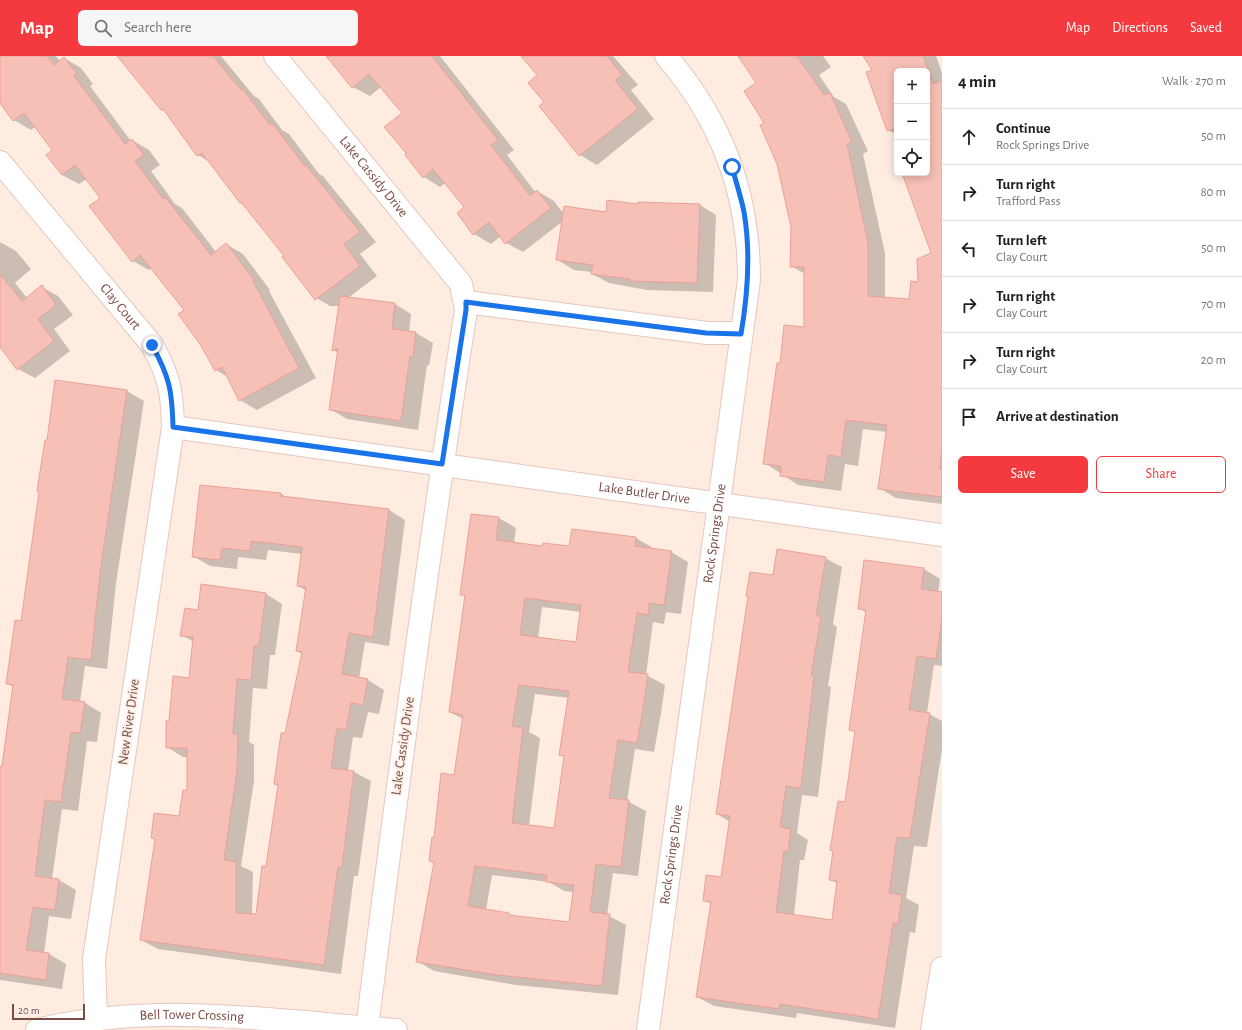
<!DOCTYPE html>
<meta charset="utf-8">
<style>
body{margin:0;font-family:"Alegreya Sans",sans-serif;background:#f6f6f6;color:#202124}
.controls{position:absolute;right:12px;top:12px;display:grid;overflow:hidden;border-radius:6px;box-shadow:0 2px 10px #0003}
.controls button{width:36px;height:36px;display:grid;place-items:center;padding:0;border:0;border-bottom:1px solid #e0e0e0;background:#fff;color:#202124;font:20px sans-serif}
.scale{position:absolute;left:12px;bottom:10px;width:73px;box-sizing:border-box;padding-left:4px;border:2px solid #784b45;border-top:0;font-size:11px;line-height:14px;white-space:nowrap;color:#784b45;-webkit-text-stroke:3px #fff1e9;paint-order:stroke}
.stop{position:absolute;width:12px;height:12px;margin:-9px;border:3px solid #1a73e8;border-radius:50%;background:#fff}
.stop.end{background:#1a73e8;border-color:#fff;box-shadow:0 1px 4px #0008}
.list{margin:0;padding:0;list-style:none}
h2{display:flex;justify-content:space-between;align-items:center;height:52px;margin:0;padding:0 16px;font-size:17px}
h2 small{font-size:13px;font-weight:400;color:#757577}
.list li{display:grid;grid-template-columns:26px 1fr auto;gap:12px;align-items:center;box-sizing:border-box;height:56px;padding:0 16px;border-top:1px solid #e0e0e0}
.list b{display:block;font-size:15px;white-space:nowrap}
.list p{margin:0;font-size:13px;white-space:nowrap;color:#757577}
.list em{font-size:13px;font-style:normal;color:#757577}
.actions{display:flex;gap:8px;padding:12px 16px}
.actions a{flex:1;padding:9px 0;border:1px solid #f43a3e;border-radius:6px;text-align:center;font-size:14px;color:#f43a3e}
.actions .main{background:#f43a3e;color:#fff}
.icon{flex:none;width:22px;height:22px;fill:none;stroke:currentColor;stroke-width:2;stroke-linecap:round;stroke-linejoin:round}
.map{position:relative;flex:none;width:942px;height:974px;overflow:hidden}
header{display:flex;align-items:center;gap:24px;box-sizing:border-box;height:56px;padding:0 20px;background:#f43a3e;color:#fff}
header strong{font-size:19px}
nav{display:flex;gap:22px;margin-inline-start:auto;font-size:14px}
.search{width:280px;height:36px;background:#f6f6f6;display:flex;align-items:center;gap:10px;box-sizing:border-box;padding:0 14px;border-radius:6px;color:#757577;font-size:15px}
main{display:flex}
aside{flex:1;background:#fff}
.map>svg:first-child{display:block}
.shadow{fill:#0003;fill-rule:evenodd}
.building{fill:#f6c0b6;stroke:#eba195;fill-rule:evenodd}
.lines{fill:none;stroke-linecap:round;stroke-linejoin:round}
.minor-casing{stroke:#e5c7be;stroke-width:24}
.minor{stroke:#fff;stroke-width:22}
.route{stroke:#1a73e8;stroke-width:5}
.labels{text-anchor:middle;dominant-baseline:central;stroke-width:4;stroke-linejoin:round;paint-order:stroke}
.street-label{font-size:14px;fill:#784b45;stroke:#fff1e9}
</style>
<header>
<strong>Map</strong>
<div class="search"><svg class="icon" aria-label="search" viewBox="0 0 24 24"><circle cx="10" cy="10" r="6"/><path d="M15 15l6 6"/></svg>Search here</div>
<nav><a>Map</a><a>Directions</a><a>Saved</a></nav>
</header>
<main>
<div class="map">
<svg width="942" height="974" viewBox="0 0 942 974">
<rect width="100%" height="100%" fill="#feece1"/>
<g class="shadow">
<polygon points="0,0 56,0 60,5 64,2 81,12 93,28 90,30 131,85 132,84 149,94 160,109 151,115 175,148 182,152 216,196 226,188 243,198 270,234 269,235 316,322 257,354 240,344 228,321 216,314 185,254 152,212 149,214 133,205 101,142 87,123 79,128 62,119 53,95 35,71 31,74 14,64 0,45"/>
<polygon points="120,0 221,0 254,40 259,43 282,74 289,78 319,118 323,120 376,186 360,198 377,220 348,242 395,248 411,258 409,276 416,277 433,287 429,310 427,309 418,374 347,363 330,353 339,297 333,294 340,248 337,250 330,250 313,240 285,200 245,149 240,147 210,106 198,99 167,56 162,54"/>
<polygon points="344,0 440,0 514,94 507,99 536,137 537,135 554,145 564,158 607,157 638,149 700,149 716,159 713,236 647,234 609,227 592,218 592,216 574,214 558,204 562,166 523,196 506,187 501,180 491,188 474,178 465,152 445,127 440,131 424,121 403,57 381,31 370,40 353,31"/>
<polygon points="522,0 613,0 638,29 631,34 654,63 597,109 580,99 546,46 539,19"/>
<polygon points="739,0 823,0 831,11 819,19 834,41 846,48 868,95 863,98 885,197 885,242 910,244 919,227 932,198 903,117 927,117 927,15 897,15 897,82 897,79 888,74 873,15 864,0 936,0 942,17 942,448 896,442 879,432 887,376 863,373 858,410 845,408 841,435 798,429 765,407 781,308 805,272 805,218 791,210 792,171 778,108 766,67 757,28"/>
<polygon points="0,186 16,195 31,213 15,227 27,242 42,231 58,240 73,259 54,273 70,295 35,322 18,313 0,290"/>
<polygon points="56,325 127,335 144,345 116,527 107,613 85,610 80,646 85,647 101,657 97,686 87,685 78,755 62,753 52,823 59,824 76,834 71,863 49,860 44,897 49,898 66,908 62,933 0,924 0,711 2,711 13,631 7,627 22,566"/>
<polygon points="281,438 288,442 389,454 405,464 389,590 365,586 359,623 368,624 384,634 379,658 368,656 362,682 353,681 348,715 354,716 371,725 358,820 354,820 341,918 158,893 141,884 156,784 152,782 180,762 188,735 188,701 183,701 167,691 170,666 190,623 194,586 181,579 198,555 266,538 282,548 275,599 270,599 267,633 253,632 249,686 254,689 254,725 241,810 253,816 252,859 256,859 267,811 279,730 275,728 302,598 297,595 307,535 298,530 302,498 268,494 266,504 238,501 237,513 210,510 193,500"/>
<path d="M472 459 499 462 516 472 514 487 543 491 570 492 573 474 636 482 653 492V494L671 496 688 506 681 558 666 556 664 568 653 566 646 619 665 629 661 657 654 696 635 693 627 745 646 755 638 820 613 817 607 859 626 869 618 939 516 929 434 915 417 905 434 807 430 804 435 783 455 720 463 663 450 656 466 541 461 538ZM542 551 581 556 577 587 538 582ZM535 638 569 642 560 698 564 701 555 773 529 770 540 682 529 676ZM492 819 549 826 564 835 574 836 570 867 514 861 509 858 486 854Z"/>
<polygon points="825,502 842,511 833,568 837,571 828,630 831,631 818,741 802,739 797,777 808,784 804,804 800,804 794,859 833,865 838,828 830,823 846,747 856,677 850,673 867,557 859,552 924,513 940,523 938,537 942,537 942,610 934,609 927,657 942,665 942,693 927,791 914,790 906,842 919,849 915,877 910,876 895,972 797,957 796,962 714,950 697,941 711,848 704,844 722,822 730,766 717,758 774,520"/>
</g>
<g class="building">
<polygon points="0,0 47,0 54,9 64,1 77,18 74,20 125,88 132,83 144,99 135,105 163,143 165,141 211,199 226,187 254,224 253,225 299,312 239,345 222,311 215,315 200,288 178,258 184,254 140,199 132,206 89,150 100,142 75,109 62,119 46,99 52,94 24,57 13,65 0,47"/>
<polygon points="117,0 213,0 241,34 242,32 270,69 272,67 305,110 306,109 360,176 344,188 360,210 315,244 282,201 284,200 241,146 240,147 202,97 197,100 163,53 161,54"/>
<polygon points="326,0 432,0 498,84 491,89 530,140 537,134 551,152 505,188 489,166 473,179 457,157 464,151 433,113 423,122 405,99 406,97 384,71 402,57 369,18 352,32"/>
<polygon points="521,0 607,0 622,19 615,24 638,53 579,100 539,50 544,46 528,27 537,19"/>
<polygon points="738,0 797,0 824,39 830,37 852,86 847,88 868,187 868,240 909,243 911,225 918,226 917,203 931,197 902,117 927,117 927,15 897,15 897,87 894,73 887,75 866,16 872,14 863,0 923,0 933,28 942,25 942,394 940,413 942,413 942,441 878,433 887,369 846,364 841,401 828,399 824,426 780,420 781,410 763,408 777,307 780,307 784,269 804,271 804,211 790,211 791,171 777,108 760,69 764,67 744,35 756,27"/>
<polygon points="607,144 637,148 638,146 700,148 697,227 630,225 630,223 591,218 593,209 556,204 564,150 606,156"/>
<polygon points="0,218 22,245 42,229 56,249 38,263 54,285 17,314 0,291"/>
<polygon points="340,240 395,247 392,273 416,276 413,301 410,300 401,365 329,354 338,292 332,295"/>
<polygon points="55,324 127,334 100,517 91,604 68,601 62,643 85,646 80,677 71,676 61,746 45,744 35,820 59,823 55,854 33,851 26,894 49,897 46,924 0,917 0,710 2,710 13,629 6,628 15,564 21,565 39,436 37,435 45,384 47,384"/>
<polygon points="200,429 281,437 281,440 389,453 373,581 349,577 342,618 368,623 363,649 351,647 346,674 337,672 331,712 354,715 342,811 338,811 324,909 140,884 155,783 151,782 154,757 179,760 183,734 187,734 187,692 166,692 166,665 169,665 173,620 189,622 193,581 180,580 185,552 198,554 201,528 266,537 259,590 254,590 251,624 237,623 233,678 238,678 237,715 224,804 236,806 236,857 256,858 262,810 266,810 278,729 274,728 281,677 285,677 302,596 296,595 306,531 297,530 302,491 251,485 250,495 222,492 220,504 192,501"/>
<path d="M471 458 499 461 496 484 542 490 543 487 569 490 572 473 636 481 635 490 672 495 664 549 649 547 648 559 637 557 628 616 648 618 644 647 637 687 618 684 609 742 629 744 621 811 596 808 590 856 610 858 602 930 498 919 416 906 434 806 429 805 432 781 434 782 441 717 454 719 463 659 449 656 465 539H460ZM525 542 581 549 576 586 520 579ZM519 629 569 635 559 699 564 700 554 772 512 767 523 672 512 670ZM475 810 547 819 546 826 574 829 569 866 509 859V857L468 850Z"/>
<polygon points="777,493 826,501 816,560 821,560 811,620 814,620 801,732 786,730 780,771 791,773 788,796 784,795 776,856 832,864 837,825 829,824 833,795 830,794 838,745 845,746 855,675 849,674 866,554 858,553 864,504 924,512 921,533 942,536 942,563 936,603 917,600 909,654 930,657 910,782 897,781 889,837 902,839 898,868 893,867 878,963 780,948 779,953 696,941 711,846 703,845 706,819 721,821 730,760 716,758 748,540 746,540 750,516 773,519"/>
</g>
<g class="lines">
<defs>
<g id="minor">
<path id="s1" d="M275 0 461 228 466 254C429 492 397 732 367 972"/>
<path id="s2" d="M0 106 152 289C170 322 172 335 173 371L94 903 96 963"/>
<polyline points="466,246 707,277 741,277"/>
<path id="s3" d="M173 371 942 479"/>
<path id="s4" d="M37 974C157 945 275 965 396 974"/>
<path id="s5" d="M648 974 749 224C749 137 722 65 666 0"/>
<polyline points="932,974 942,912"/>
</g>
</defs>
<use href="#minor" class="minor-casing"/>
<use href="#minor" class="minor"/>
</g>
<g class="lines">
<path class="route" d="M152 289C170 322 172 335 173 371L442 408 466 254V246L706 277 741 278C748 237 751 197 744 156 741 141 736 126 732 111"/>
</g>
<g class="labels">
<g class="street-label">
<text stroke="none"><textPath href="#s1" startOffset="156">Lake Cassidy Drive</textPath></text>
<text stroke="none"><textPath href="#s2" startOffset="188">Clay Court</textPath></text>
<text stroke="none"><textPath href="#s3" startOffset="476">Lake Butler Drive</textPath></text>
<text stroke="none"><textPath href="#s5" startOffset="501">Rock Springs Drive</textPath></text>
<text transform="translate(129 666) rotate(-82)">New River Drive</text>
<text transform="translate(403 690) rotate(-82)">Lake Cassidy Drive</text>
<text stroke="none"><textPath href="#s5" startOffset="177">Rock Springs Drive</textPath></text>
<text stroke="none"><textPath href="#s4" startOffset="156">Bell Tower Crossing</textPath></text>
</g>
</g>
</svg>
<div class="controls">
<button>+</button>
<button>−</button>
<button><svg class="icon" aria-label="locate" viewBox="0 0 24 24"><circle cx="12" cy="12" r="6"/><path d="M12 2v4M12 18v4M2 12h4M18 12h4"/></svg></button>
</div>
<div class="scale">20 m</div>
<div class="stop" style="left:732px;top:111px"></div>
<div class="stop end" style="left:152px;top:289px"></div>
</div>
<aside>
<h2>4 min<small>Walk · 270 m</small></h2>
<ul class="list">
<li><svg class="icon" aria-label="ahead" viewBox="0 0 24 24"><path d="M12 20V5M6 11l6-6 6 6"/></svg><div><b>Continue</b><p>Rock Springs Drive</p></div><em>50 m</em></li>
<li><svg class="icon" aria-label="right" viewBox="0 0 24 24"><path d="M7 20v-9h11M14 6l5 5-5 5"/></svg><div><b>Turn right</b><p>Trafford Pass</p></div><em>80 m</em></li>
<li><svg class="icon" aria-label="left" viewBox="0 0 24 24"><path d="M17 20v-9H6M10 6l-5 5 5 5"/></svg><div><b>Turn left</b><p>Clay Court</p></div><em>50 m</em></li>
<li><svg class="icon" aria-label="right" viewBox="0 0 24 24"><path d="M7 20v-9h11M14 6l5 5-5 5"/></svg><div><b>Turn right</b><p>Clay Court</p></div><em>70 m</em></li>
<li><svg class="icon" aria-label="right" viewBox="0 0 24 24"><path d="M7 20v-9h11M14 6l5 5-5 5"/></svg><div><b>Turn right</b><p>Clay Court</p></div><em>20 m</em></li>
<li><svg class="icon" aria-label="arrive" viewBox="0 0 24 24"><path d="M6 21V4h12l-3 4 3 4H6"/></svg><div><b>Arrive at destination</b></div></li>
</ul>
<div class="actions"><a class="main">Save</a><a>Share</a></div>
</aside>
</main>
